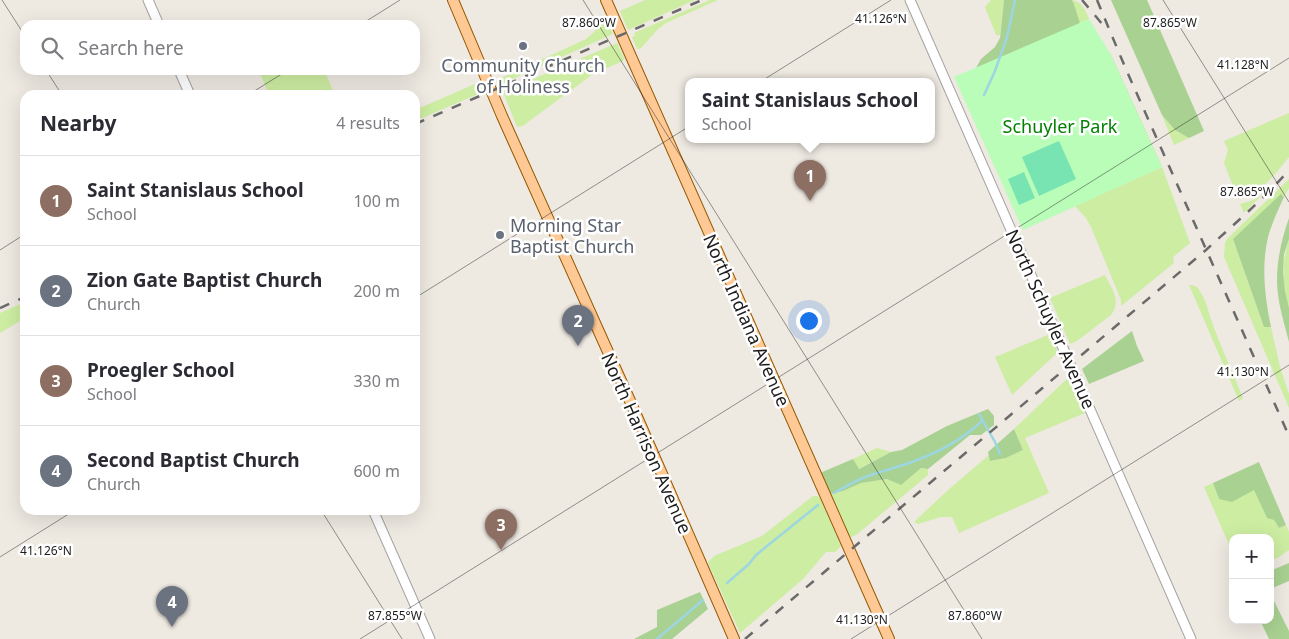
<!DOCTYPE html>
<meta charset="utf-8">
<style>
body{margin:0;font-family:"Noto Sans",sans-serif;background:#f2f2f3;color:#2b2b33}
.controls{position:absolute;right:15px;bottom:15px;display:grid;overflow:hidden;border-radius:10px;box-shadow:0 5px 20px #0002}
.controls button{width:45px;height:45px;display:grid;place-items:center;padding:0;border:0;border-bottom:1px solid #e1e1e2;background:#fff;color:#2b2b33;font:25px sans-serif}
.you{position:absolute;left:808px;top:320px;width:18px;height:18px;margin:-12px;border:4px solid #fff;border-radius:50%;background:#1a73e8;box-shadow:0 0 0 8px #1a73e833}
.badge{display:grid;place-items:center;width:32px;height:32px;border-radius:50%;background:#d93025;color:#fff;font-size:16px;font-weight:700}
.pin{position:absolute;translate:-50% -41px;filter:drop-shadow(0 1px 2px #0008)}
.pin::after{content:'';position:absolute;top:26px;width:18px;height:15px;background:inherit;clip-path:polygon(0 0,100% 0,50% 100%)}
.popup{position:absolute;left:685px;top:78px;width:250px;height:65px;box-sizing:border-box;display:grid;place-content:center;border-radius:10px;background:#fff;filter:drop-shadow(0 1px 4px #0005);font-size:16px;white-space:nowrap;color:#7c7c81}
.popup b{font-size:19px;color:#2b2b33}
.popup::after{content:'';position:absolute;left:50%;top:100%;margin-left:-10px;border:10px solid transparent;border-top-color:#fff}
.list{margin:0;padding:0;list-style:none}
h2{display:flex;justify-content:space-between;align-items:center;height:65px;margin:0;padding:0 20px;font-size:21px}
h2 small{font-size:16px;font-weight:400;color:#7c7c81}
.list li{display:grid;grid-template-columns:32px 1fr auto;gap:15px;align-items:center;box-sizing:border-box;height:90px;padding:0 20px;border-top:1px solid #e1e1e2}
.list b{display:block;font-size:19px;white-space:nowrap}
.list p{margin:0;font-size:16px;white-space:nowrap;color:#7c7c81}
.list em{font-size:16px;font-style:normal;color:#7c7c81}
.icon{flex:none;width:28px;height:28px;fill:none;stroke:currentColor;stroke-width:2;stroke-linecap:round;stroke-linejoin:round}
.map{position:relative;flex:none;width:1289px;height:639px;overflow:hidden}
.search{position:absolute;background:#fff;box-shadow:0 5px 20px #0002;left:20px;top:20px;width:400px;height:55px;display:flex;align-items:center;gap:12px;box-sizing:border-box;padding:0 18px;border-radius:15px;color:#7c7c81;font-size:19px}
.panel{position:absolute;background:#fff;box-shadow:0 5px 20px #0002;left:20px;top:90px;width:400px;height:425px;border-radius:15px}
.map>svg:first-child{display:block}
.grass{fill:#cdeda2}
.forest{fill:#a9d192}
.park{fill:#b9fdb9}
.pitch{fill:#78e4b2}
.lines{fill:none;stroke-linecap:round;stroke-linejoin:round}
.stream{stroke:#9dd6e0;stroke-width:2.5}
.tertiary-casing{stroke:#a3a3a3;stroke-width:11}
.primary-casing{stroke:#945800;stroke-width:12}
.tertiary{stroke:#fff;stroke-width:9}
.primary{stroke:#ffc995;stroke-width:10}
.rail{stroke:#6a6a6a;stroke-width:2.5;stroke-dasharray:10 10;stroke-linecap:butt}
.ticks{fill:none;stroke:#1c1c1c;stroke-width:1;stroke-opacity:0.45}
.worship-dot{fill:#6b7280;stroke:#fff;stroke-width:2}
.labels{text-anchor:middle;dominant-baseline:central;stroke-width:5;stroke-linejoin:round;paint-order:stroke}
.worship-label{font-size:18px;fill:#5b616d;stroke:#fff}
.park-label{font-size:18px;fill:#038004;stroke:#fff}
.street-label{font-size:18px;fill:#1c1c1c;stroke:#fff}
.ticks-label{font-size:12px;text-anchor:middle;fill:#1c1c1c;stroke:#fff;stroke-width:5;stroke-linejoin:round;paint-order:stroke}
</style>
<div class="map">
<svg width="1289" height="639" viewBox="0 0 1289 639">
<rect width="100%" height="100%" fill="#eee9e1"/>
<g class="grass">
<polygon points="645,0 695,0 628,30 620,11"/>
<polygon points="710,0 718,0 666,23 658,29 641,48 639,49 637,49 632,37 635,36 634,33"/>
<polygon points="991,0 1004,0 1000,35 996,35 985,7"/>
<path d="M1072 0C1081 1 1086 10 1089 19L1079 23 1074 4Z"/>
<polygon points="604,18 606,18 613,34 499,85 497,80 586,39 595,31 601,20"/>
<polygon points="617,43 624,58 623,61 593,74 528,122 523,126 517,127 503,92"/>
<polygon points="266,70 324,70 335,95 269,95 260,73"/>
<polygon points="475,84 480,85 485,91 415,121 415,110"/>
<polygon points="1289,113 1289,157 1276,173 1258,192 1249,196 1238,199 1224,163 1228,150 1224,141"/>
<polygon points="1162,115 1175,130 1189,138 1174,145"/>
<polygon points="1162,167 1190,243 1173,257 1174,263 1121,306 1121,300 1091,227 1086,218 1075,206"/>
<polygon points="1289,179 1289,188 1284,197 1282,195 1233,239 1264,327 1271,327 1280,367 1289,394 1289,408 1224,257 1225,243 1227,239"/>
<polygon points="1262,195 1244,213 1240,204 1251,201"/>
<path d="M1289 239V308C1282 281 1281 265 1289 239Z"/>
<path d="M1105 275C1112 289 1122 301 1111 315L1077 341 1070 344 1050 298Z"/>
<path d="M1189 285C1195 285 1198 287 1201 293 1207 302 1208 312 1212 322 1221 348 1233 373 1243 398L1239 401Z"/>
<polygon points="25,302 25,318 0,333 0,313"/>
<polygon points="1050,334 1058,352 1012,395 995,357"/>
<polygon points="1069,377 1085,413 1025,438 1049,493 959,533 952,517 941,517 918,524 914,522 948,490 989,455 991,461 1006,458 1023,450 1014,429"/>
<polygon points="877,448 891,452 858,469 853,459"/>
<polygon points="921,468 928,469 928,475 856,535 849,538 830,494 843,491 861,483 887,479 901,484"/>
<polygon points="1213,483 1219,499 1254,489 1267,518 1274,519 1279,528 1286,525 1289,532 1289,550 1279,557 1270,561 1270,538 1233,538 1233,554 1204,487"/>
<polygon points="813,496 817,496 820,498 841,546 835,552 826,552 803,579 740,633 709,565 708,562 714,556 762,536"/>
</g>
<g class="forest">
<polygon points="1004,0 1072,0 1074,4 1085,40 1111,55 1162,167 976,79 976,68 981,59 995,47 1000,38"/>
<polygon points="1111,0 1147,0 1204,131 1189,138 1175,130 1162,115"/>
<path d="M1281 194 1284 197C1278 210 1272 223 1268 237 1261 267 1265 298 1271 327H1264L1233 239Z"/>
<path d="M1289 218V239L1284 254 1283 272 1285 291 1289 308V342C1284 322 1277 301 1277 280 1277 259 1282 238 1289 218Z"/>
<polygon points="1132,331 1137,346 1144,361 1089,384 1082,369"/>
<polygon points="988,409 994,416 994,425 981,435 970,435 928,469 921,468 901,485 887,479 861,483 843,491 830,494 820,473 853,459 859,469 891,452 902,450 947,426"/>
<polygon points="1014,429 1023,450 1006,458 990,461 988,452"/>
<polygon points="1259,462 1286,525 1279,528 1274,520 1267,518 1254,490 1232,502 1219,499 1213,483"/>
<polygon points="1289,563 1289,581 1270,589 1270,571"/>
<polygon points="700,592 708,609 672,639 634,639 657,627 657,610"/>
<polygon points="1270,593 1289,631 1289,639 1269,639 1260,620 1270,620"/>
</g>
<polygon class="park" points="1089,19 1111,55 1162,167 1023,230 954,77"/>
<g class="pitch">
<polygon points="1059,141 1076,179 1039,196 1022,157"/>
<polygon points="1024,172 1035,198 1019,205 1008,179"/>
</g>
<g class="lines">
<g class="stream">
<polyline points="984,95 995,71 1007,37 1015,0"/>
<polyline points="979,414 995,442 1000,454"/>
<path d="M834 493C845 487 856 480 868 476 882 471 895 468 909 463 935 454 962 440 982 421"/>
<polyline points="727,583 749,564 756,555 818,505"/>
<polyline points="657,639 703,600"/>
</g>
<defs>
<g id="tertiary">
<polyline points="148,0 159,25"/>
<polyline points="910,0 1191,639"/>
<polyline points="179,70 190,95"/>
<polyline points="373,510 430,639"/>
</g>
<g id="primary">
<polyline points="453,0 502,116 631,403 734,639"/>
<polyline points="606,0 889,639"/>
</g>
</defs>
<use href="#tertiary" class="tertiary-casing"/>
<use href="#primary" class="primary-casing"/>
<use href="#tertiary" class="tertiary"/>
<use href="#primary" class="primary"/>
<g class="rail">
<polyline points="1082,0 1103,25"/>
<polyline points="1097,0 1125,67 1289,436"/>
<polyline points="415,124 702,0"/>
<polyline points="0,308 25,297"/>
<path d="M745 639 1206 250C1234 224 1264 199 1289 170"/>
</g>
</g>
<path class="ticks" d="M2 0 25 36M583 0 982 639M1163 0 1289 202M360 25 400 0M46 70 62 95M248 95 288 70M0 250 25 234M415 298 891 0M321 510 402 639M0 557 75 510M360 639 1289 58M851 639 1289 365"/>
<g class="worship-dot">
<circle cx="523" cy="46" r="5"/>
<circle cx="500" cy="235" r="5"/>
</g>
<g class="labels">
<g class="worship-label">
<text x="523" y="65">Community Church<tspan x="523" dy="21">of Holiness</tspan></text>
<text x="510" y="225" text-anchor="start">Morning Star<tspan x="510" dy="21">Baptist Church</tspan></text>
</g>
<g class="park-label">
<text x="1060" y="126">Schuyler Park</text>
</g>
<g class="street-label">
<text transform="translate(1051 319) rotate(66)">North Schuyler Avenue</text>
<text transform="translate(747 320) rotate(66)">North Indiana Avenue</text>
<text transform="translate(647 443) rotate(66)">North Harrison Avenue</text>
</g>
</g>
<g class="ticks-label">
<text x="881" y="23">41.126°N</text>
<text x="589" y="27">87.860°W</text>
<text x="1170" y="27">87.865°W</text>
<text x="1243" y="69">41.128°N</text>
<text x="1247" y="196">87.865°W</text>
<text x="1243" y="376">41.130°N</text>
<text x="46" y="555">41.126°N</text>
<text x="395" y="620">87.855°W</text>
<text x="975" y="620">87.860°W</text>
<text x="862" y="624">41.130°N</text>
</g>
</svg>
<div class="controls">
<button>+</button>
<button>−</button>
</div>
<div class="you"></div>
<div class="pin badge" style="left:810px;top:201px;background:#8d6e63">1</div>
<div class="popup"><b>Saint Stanislaus School</b>School</div>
<div class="pin badge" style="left:578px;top:346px;background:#6b7280">2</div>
<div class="pin badge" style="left:501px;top:550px;background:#8d6e63">3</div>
<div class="pin badge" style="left:172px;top:627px;background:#6b7280">4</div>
<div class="search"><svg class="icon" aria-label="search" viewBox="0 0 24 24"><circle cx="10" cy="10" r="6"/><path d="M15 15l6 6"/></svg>Search here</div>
<section class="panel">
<h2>Nearby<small>4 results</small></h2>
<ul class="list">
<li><span class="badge" style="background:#8d6e63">1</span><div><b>Saint Stanislaus School</b><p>School</p></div><em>100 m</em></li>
<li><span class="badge" style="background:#6b7280">2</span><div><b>Zion Gate Baptist Church</b><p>Church</p></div><em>200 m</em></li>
<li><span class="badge" style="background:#8d6e63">3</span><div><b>Proegler School</b><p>School</p></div><em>330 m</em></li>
<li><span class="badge" style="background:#6b7280">4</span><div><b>Second Baptist Church</b><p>Church</p></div><em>600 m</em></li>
</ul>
</section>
</div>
